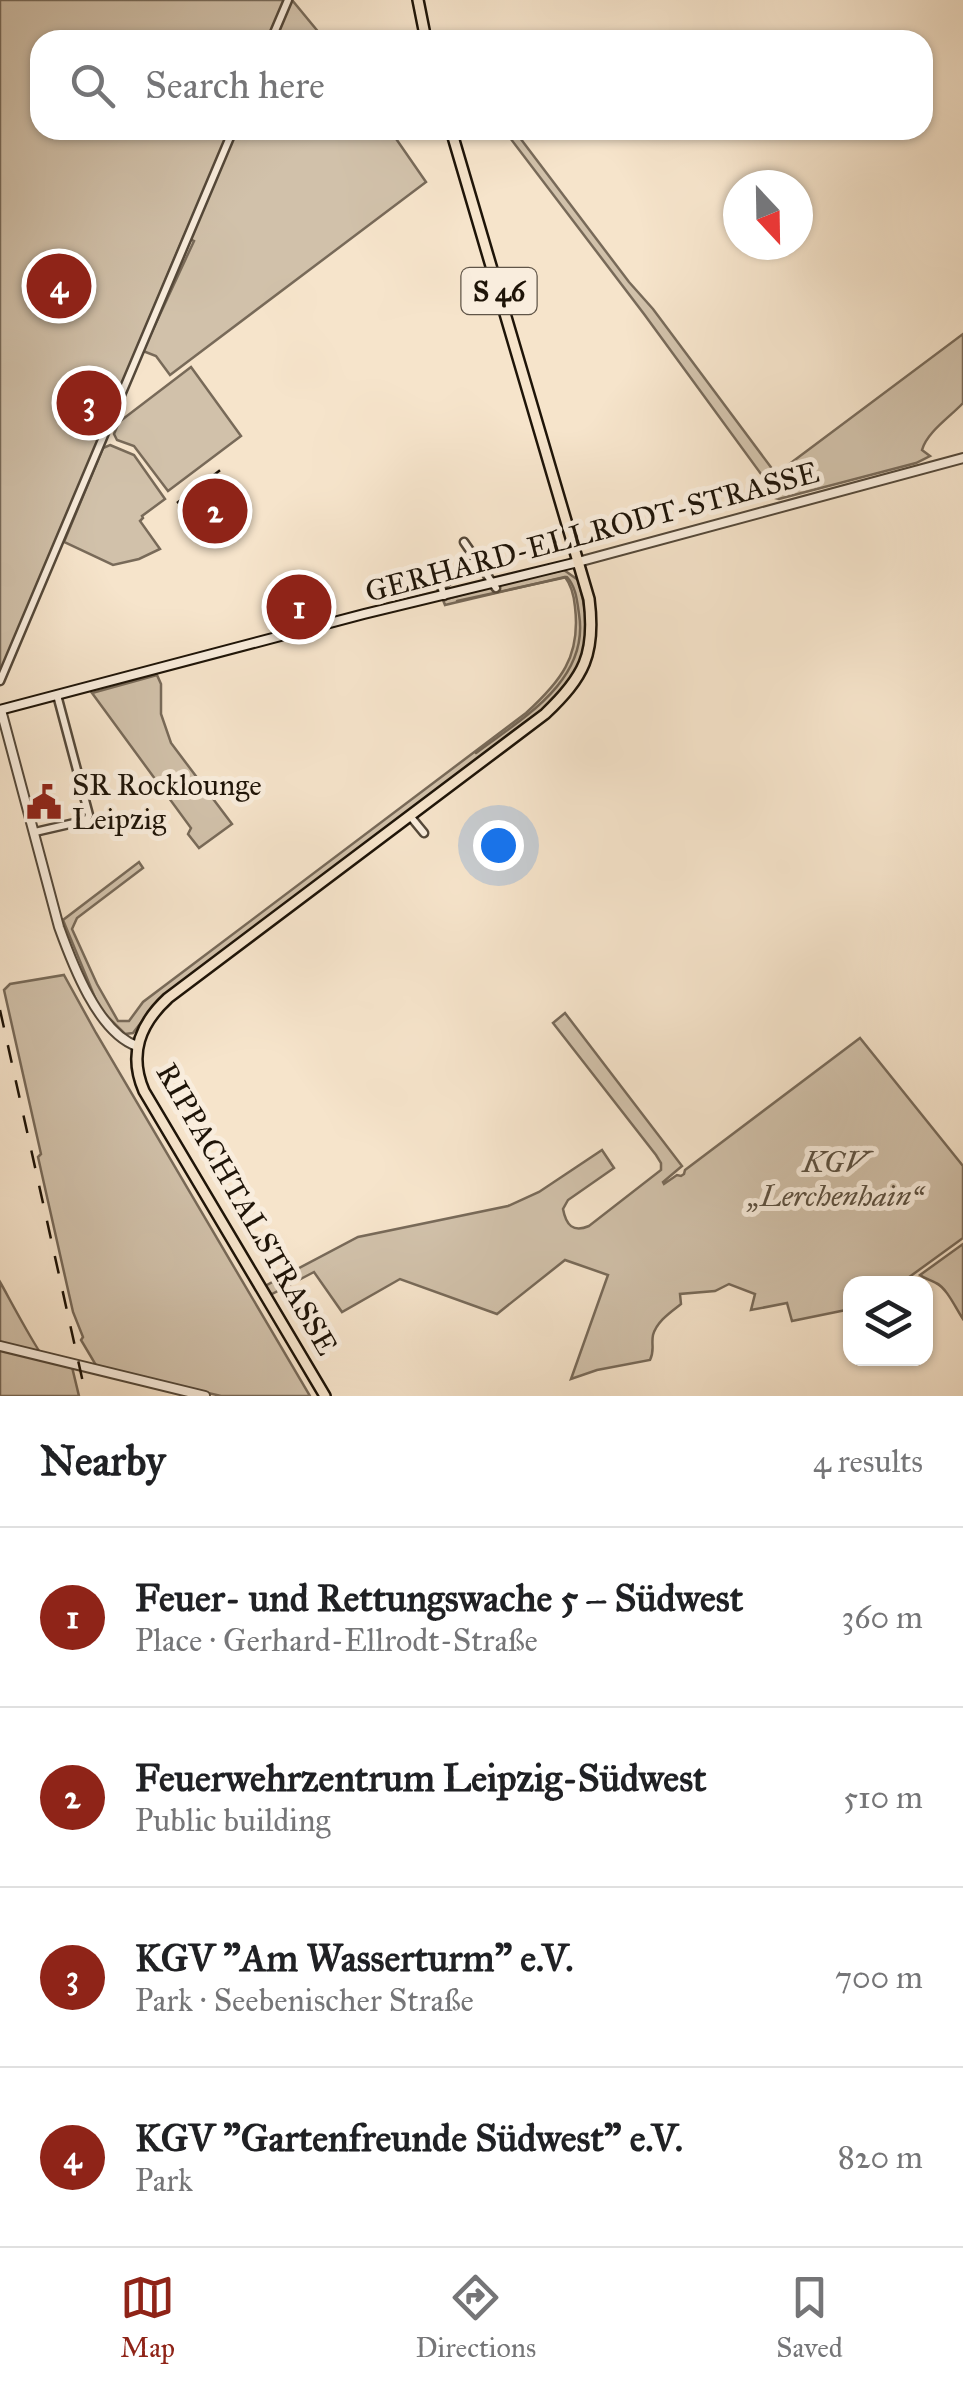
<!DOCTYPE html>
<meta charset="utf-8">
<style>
body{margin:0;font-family:"IM FELL Great Primer",serif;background:#f6f6f6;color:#202124}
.controls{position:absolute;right:30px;bottom:30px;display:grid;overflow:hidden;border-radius:20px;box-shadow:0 2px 8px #0004}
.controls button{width:90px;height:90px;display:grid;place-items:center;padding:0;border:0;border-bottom:2px solid #e0e0e0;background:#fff;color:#202124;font:50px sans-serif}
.compass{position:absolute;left:723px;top:170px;width:90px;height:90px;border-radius:50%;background:#fff;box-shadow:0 2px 8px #0004;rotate:158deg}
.you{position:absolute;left:498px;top:845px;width:35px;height:35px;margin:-25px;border:8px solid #fff;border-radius:50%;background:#1a73e8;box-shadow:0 0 0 15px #1a73e833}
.badge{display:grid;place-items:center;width:65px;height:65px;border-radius:50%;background:#8f2418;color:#fff;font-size:32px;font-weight:700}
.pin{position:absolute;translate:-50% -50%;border:5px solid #fff;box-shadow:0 2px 10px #0006}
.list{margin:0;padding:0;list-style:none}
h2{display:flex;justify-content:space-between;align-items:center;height:130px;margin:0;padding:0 40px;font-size:42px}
h2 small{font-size:32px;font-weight:400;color:#757577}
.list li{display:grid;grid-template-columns:65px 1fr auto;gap:30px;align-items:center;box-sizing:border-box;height:180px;padding:0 40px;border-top:2px solid #e0e0e0}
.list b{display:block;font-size:38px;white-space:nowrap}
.list p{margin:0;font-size:32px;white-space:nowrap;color:#757577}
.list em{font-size:32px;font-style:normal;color:#757577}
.icon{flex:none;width:55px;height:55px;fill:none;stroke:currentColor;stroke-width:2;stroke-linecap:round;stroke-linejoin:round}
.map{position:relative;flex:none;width:963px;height:1396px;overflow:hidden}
.search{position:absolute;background:#fff;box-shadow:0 2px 8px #0004;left:30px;right:30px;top:30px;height:110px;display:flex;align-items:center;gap:25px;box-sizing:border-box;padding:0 35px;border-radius:30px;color:#757577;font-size:38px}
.sheet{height:850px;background:#fff}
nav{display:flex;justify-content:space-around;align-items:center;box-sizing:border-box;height:140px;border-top:2px solid #e0e0e0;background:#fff;font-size:28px;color:#757577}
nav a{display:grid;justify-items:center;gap:5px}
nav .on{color:#8f2418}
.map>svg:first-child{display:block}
.green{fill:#d1c1aa;stroke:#786a59;stroke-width:2.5}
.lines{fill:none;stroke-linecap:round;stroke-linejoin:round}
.stream{stroke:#746655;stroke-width:2.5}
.minor-casing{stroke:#544839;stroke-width:11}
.tertiary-casing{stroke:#544839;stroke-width:12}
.secondary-casing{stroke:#1e1408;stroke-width:12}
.primary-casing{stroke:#1e1408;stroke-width:14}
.minor{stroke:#f9eddd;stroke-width:6}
.tertiary{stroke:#f9eddd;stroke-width:8}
.secondary{stroke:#f9eddd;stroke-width:8}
.primary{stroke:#f6e4cb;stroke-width:9}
.rail{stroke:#1e1408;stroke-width:2.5;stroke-dasharray:18 18;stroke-linecap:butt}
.labels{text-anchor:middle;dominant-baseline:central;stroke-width:10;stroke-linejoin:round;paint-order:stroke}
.shield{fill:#f9eddd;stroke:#605548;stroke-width:2.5}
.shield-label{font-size:28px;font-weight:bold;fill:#1e1408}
.street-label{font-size:30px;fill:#1e1408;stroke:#f9eddd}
.poi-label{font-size:30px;fill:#1e1408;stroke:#f9eddd;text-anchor:start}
.park-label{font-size:30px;font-style:italic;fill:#5d5141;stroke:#f9eddd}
</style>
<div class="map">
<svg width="963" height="1396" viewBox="0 0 963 1396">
<rect width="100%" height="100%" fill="#f6e4cb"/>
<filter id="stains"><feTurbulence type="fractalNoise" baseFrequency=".002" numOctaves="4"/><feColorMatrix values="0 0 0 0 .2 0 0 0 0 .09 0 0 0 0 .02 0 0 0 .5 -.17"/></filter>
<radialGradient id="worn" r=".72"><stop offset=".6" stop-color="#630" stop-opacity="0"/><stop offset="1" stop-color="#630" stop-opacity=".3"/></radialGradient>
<g class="green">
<polygon points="0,0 292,0 325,40 40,40 40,130 390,130 426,182 170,375 156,356 143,351 194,241 184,236 0,675"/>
<path d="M504 130H514L629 282 653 309 776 474 963 334V403C950 417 927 432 922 450L930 456 916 463 779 499 767 496 771 490 764 478 644 314Z"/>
<polygon points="191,367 241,436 168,491 134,446 117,440 114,434 119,422"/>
<polygon points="110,445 134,455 165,499 142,516 143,518 140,521 160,549 139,559 113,565 64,542 103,448"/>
<path d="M564 570 578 580C594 639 590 660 549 706L153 1007 133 1033 125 1034 107 1016 105 1022 63 920 139 862 143 868 77 918 72 929 97 984 118 1021H129L143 1002 526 713C560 682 581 657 575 607 574 596 572 586 565 577L445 605 443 600 504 583Z"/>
<polygon points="157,675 161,684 161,714 171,743 232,824 199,848 188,834 191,828 92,693"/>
<polygon points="64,975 96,1033 310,1396 221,1396 97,1367 81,1340 83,1337 73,1312 38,1157 41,1154 4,990 10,984"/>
<path d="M565 1013 682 1166 663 1182 664 1184 677 1175 681 1176 684 1174 685 1170 860 1038 963 1166V1238L901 1283 850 1284V1327L846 1310 792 1321 787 1303 751 1310 755 1294 729 1284 715 1291 680 1294 681 1304C671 1312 657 1321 653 1335 651 1345 655 1350 650 1360L597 1370 571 1379 608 1275 565 1260 497 1314 400 1279 342 1312 314 1272 270 1295 265 1286 358 1237 508 1206 539 1192 602 1150 614 1168 568 1200 563 1209C566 1225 573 1233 589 1226L661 1170V1163L656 1155 553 1023Z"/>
<path d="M963 1244V1319C956 1309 947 1288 936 1283 931 1280 925 1279 920 1275Z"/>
<path d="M0 1282C7 1294 41 1359 47 1361 54 1365 65 1365 72 1367L79 1396H0Z"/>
</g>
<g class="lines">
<path class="stream" d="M457 601 567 577C576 587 577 600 579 614 590 681 521 719 476 753"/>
<defs>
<g id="minor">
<polyline points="271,40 288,0"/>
<polyline points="464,542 496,588"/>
<polyline points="444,596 441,586 477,559"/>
<polyline points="0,681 233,130"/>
<polyline points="410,816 424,833"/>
<polyline points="35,832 87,820 89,815 57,695"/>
</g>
<g id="tertiary">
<polyline points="578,562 963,458"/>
<path d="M1 710 59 927C72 963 98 1033 137 1046"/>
<polyline points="0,1346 205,1396"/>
</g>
<polyline id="secondary" points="0,710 364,614 578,562"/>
<g id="primary">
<polyline points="418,0 426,40"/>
<path d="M325 1396 144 1091C128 1054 140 1024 168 998L545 714C584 677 596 654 589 599L451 130"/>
</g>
</defs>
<use href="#minor" class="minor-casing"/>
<use href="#tertiary" class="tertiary-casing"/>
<use href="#secondary" class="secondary-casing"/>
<use href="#primary" class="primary-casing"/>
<use href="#minor" class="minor"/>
<use href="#tertiary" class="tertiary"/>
<use href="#secondary" class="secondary"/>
<use href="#primary" class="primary"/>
<g class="rail">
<polyline points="177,503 231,462"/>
<polyline points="0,1010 86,1396"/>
</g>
</g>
<defs>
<symbol id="civic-bare" viewBox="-9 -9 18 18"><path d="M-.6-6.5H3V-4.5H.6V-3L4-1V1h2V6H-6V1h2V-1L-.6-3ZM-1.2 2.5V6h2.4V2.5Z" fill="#8f2418" stroke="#f9eddd" stroke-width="2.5" paint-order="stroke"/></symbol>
</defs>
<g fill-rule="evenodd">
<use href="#civic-bare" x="19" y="777" width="50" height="50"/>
</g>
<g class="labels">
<rect class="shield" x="461.5" y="268" width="75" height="46" rx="8"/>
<g class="shield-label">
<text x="499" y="291">S 46</text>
</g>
<g class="street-label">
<text transform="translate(592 532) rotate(-15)">GERHARD-ELLRODT-STRASSE</text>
<text transform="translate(247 1209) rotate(60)">RIPPACHTALSTRASSE</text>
</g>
<g class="poi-label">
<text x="72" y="785">SR Rocklounge<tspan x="72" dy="34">Leipzig</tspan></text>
</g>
<g class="park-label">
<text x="836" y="1162">KGV<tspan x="836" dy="34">„Lerchenhain“</tspan></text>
</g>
</g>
<rect width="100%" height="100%" filter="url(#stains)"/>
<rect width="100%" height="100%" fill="url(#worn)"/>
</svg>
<div class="controls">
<button><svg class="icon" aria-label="layers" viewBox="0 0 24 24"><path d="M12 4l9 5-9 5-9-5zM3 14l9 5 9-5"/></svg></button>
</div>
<svg class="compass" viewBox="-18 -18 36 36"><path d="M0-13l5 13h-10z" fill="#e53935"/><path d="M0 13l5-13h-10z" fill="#757577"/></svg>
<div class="you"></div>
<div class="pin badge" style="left:299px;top:607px">1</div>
<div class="pin badge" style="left:215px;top:511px">2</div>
<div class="pin badge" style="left:89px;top:403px">3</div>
<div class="pin badge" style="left:59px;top:286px">4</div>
<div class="search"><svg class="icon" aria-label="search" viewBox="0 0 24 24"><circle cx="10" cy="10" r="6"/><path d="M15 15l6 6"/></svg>Search here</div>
</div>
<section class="sheet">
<h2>Nearby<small>4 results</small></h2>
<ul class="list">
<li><span class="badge">1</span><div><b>Feuer- und Rettungswache 5 – Südwest</b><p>Place · Gerhard-Ellrodt-Straße</p></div><em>360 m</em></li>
<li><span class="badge">2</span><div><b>Feuerwehrzentrum Leipzig-Südwest</b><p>Public building</p></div><em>510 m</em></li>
<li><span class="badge">3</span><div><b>KGV &quot;Am Wasserturm&quot; e.V.</b><p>Park · Seebenischer Straße</p></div><em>700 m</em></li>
<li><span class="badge">4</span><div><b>KGV &quot;Gartenfreunde Südwest&quot; e.V.</b><p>Park</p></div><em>820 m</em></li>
</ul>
</section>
<nav>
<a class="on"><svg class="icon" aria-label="map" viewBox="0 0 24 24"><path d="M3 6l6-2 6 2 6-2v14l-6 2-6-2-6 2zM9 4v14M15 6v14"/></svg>Map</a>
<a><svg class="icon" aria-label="directions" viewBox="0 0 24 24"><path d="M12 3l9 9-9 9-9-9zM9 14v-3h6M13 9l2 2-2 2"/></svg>Directions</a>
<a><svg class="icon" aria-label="saved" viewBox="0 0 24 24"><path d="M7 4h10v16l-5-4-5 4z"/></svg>Saved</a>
</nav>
